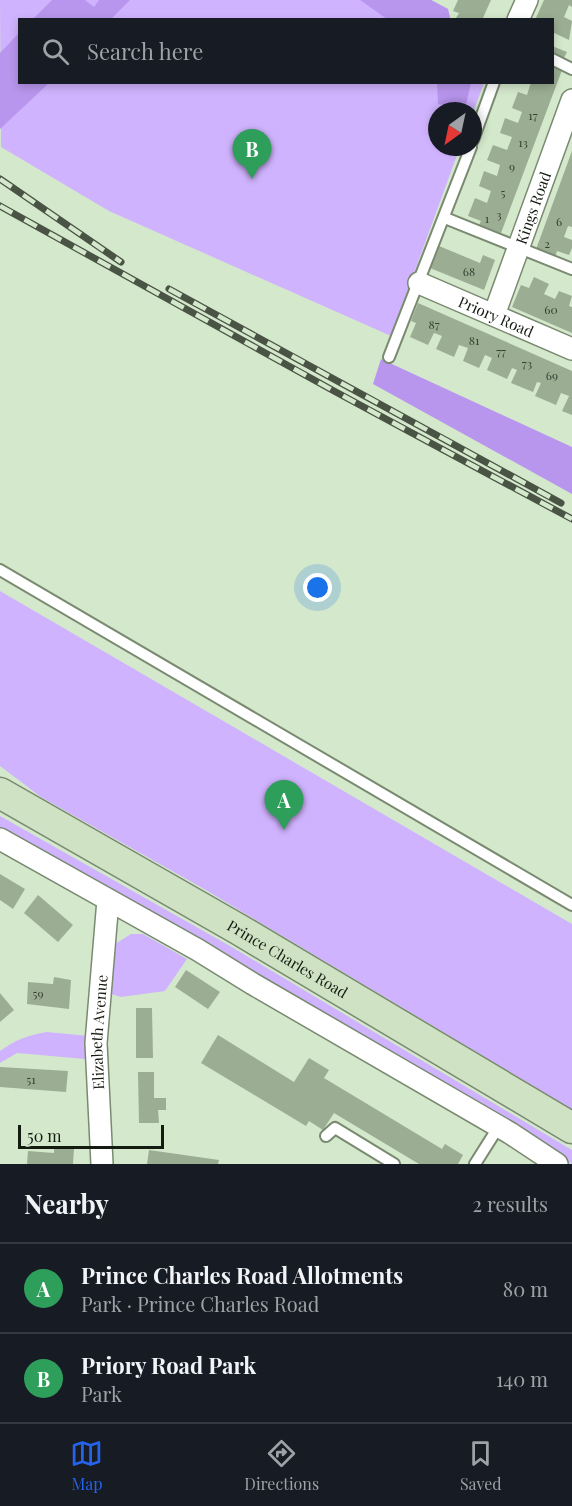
<!DOCTYPE html>
<meta charset="utf-8">
<style>
body{margin:0;font-family:"Playfair Display",serif;background:#242831;color:#f1f3f6}
.compass{position:absolute;left:428px;top:102px;width:54px;height:54px;border-radius:50%;background:#171b24;box-shadow:0 3px 9px #0003;rotate:213deg}
.scale{position:absolute;left:18px;bottom:15px;width:146px;box-sizing:border-box;padding-left:6px;border:3px solid #141b11;border-top:0;font-size:16px;line-height:21px;white-space:nowrap;color:#141b11;-webkit-text-stroke:4px #d4e8cc;paint-order:stroke}
.you{position:absolute;left:318px;top:588px;width:21px;height:21px;margin:-15px;border:4px solid #fff;border-radius:50%;background:#1a73e8;box-shadow:0 0 0 9px #1a73e833}
.badge{display:grid;place-items:center;width:39px;height:39px;border-radius:50%;background:#2563eb;color:#fff;font-size:20px;font-weight:700}
.pin{position:absolute;translate:-50% -50px;filter:drop-shadow(0 2px 3px #0008)}
.pin::after{content:'';position:absolute;top:32px;width:21px;height:18px;background:inherit;clip-path:polygon(0 0,100% 0,50% 100%)}
.list{margin:0;padding:0;list-style:none}
h2{display:flex;justify-content:space-between;align-items:center;height:78px;margin:0;padding:0 24px;font-size:26px}
h2 small{font-size:20px;font-weight:400;color:#9ea1a6}
.list li{display:grid;grid-template-columns:39px 1fr auto;gap:18px;align-items:center;box-sizing:border-box;height:90px;padding:0 24px;border-top:2px solid #363941}
.list b{display:block;font-size:22px;white-space:nowrap}
.list p{margin:0;font-size:20px;white-space:nowrap;color:#9ea1a6}
.list em{font-size:20px;font-style:normal;color:#9ea1a6}
.icon{flex:none;width:33px;height:33px;fill:none;stroke:currentColor;stroke-width:2;stroke-linecap:round;stroke-linejoin:round}
.map{position:relative;flex:none;width:572px;height:1164px;overflow:hidden}
.search{position:absolute;background:#171b24;box-shadow:0 3px 9px #0003;left:18px;right:18px;top:18px;height:66px;display:flex;align-items:center;gap:15px;box-sizing:border-box;padding:0 21px;border-radius:0px;color:#9ea1a6;font-size:22px}
.sheet{height:258px;background:#171b24}
nav{display:flex;justify-content:space-around;align-items:center;box-sizing:border-box;height:84px;border-top:2px solid #363941;background:#171b24;font-size:16px;color:#9ea1a6}
nav a{display:grid;justify-items:center;gap:3px}
nav .on{color:#2563eb}
.map>svg:first-child{display:block}
.green{fill:#d0b3fe}
.forest{fill:#b996ee}
.building{fill:#9bae93}
.lines{fill:none;stroke-linecap:round;stroke-linejoin:round}
.lane-casing{stroke:#798a71;stroke-width:14}
.street-casing{stroke:#798a71;stroke-width:24}
.secondary-casing{stroke:#798a71;stroke-width:33}
.lane{stroke:#fff;stroke-width:10}
.street{stroke:#fff;stroke-width:21}
.secondary{stroke:#cfe3c4;stroke-width:30}
.rail-casing{stroke:#4a5445;stroke-width:7}
.rail{stroke:#d4e8cc;stroke-width:4.5;stroke-dasharray:14;stroke-linecap:butt}
.labels{text-anchor:middle;dominant-baseline:central;stroke-width:4.5;stroke-linejoin:round;paint-order:stroke}
.number-label{font-size:12px;fill:#364032}
.street-label{font-size:15px;fill:#141b11;stroke:#d4e8cc}
</style>
<div class="map">
<svg width="572" height="1164" viewBox="0 0 572 1164">
<rect width="100%" height="100%" fill="#d4e8cc"/>
<g class="green">
<polygon points="0,0 431,0 448,9 450,18 454,19 20,20 20,82 484,83 473,113 473,111 437,111 437,147 460,147 391,336 109,211 1,147"/>
<polygon points="0,591 572,924 572,1109 204,889 41,797 0,766"/>
<polygon points="0,816 230,946 572,1150 572,1164 324,1016 0,831"/>
<polygon points="131,934 143,934 187,959 165,991 121,997 108,993 112,952 115,944"/>
<path d="M47 1032 89 1036 85 1059 17 1053 0 1063V1051C15 1040 28 1035 47 1032Z"/>
</g>
<g class="forest">
<polygon points="52,0 85,0 94,7 99,0 130,0 111,19 33,19"/>
<polygon points="360,0 431,0 448,9 450,18 454,19 387,19"/>
<polygon points="19,33 20,82 49,83 0,129 0,53"/>
<polygon points="437,83 471,83 465,109 438,104"/>
<polygon points="381,359 572,447 572,494 373,384"/>
</g>
<g class="building">
<polygon points="458,0 491,0 482,20 456,18 459,13 453,11"/>
<polygon points="544,0 572,0 572,7 569,5 564,17 572,21 569,40 552,32 552,20 535,20"/>
<polygon points="552,46 567,52 563,60 552,55"/>
<polygon points="552,67 562,70 501,233 479,225 481,221 468,216 475,198 487,203 491,191 479,186 484,171 497,176 500,165 487,160 493,145 507,150 512,137 500,133 505,118 518,123 522,112 512,108 518,92 527,95 531,82 552,82"/>
<polygon points="572,151 572,227 568,226 564,237 572,240 572,248 569,255 557,251 555,258 535,252"/>
<polygon points="439,246 480,263 483,255 495,260 484,290 430,268"/>
<polygon points="534,277 549,284 544,294 555,299 559,291 572,296 569,306 572,307 572,333 512,307 521,285 529,288"/>
<polygon points="418,303 572,371 572,415 562,411 569,396 561,393 556,405 535,396 541,383 537,382 533,392 511,383 517,370 512,368 507,379 487,370 492,358 485,355 479,368 463,361 468,348 459,345 454,357 436,349 442,336 437,334 434,333 428,345 410,337 416,323 411,321"/>
<polygon points="0,874 25,889 13,909 0,900"/>
<polygon points="38,895 73,925 58,942 24,913"/>
<polygon points="186,970 220,992 208,1009 175,987"/>
<polygon points="54,977 71,980 69,1009 27,1004 28,982 53,984"/>
<polygon points="0,993 14,1010 0,1022"/>
<polygon points="136,1008 152,1008 153,1058 136,1058"/>
<polygon points="218,1035 294,1082 309,1058 329,1070 324,1078 442,1149 445,1144 463,1155 458,1164 419,1164 334,1113 323,1130 309,1121 306,1126 201,1063"/>
<polygon points="0,1067 68,1071 66,1092 0,1087"/>
<polygon points="138,1072 154,1072 154,1098 166,1098 166,1110 158,1110 159,1123 139,1123"/>
<polygon points="54,1148 74,1149 73,1164 27,1164 28,1151 54,1153"/>
<polygon points="149,1150 219,1160 218,1164 147,1164"/>
</g>
<g class="lines">
<defs>
<g id="lane">
<polyline points="552,59 572,69"/>
<polyline points="473,140 494,82"/>
<polyline points="445,218 572,269"/>
<polyline points="389,357 471,147"/>
<polyline points="0,570 572,905"/>
<polyline points="326,1136 335,1128 394,1164"/>
<polyline points="475,1164 499,1126"/>
</g>
<g id="street">
<polyline points="518,20 527,0"/>
<path id="s1" d="M419 283 572 349"/>
<path id="s2" d="M494 315 572 100"/>
<polyline points="0,839 198,950 253,984 510,1133 557,1164"/>
<path id="s3" d="M102 1164 96 1043 108 900"/>
</g>
<g id="secondary">
<path id="s4" d="M0 793 238 929 572 1128"/>
</g>
</defs>
<use href="#lane" class="lane-casing"/>
<use href="#street" class="street-casing"/>
<use href="#secondary" class="secondary-casing"/>
<use href="#lane" class="lane"/>
<use href="#street" class="street"/>
<use href="#secondary" class="secondary"/>
<defs>
<g id="rail">
<polyline points="0,179 121,262"/>
<polyline points="0,206 334,391 572,519"/>
<polyline points="169,289 561,503"/>
</g>
</defs>
<use href="#rail" class="rail-casing"/>
<use href="#rail" class="rail"/>
</g>
<g class="labels">
<g class="number-label">
<text x="533" y="115">17</text>
<text x="523" y="142">13</text>
<text x="512" y="166">9</text>
<text x="503" y="192">5</text>
<text x="499" y="214">3</text>
<text x="487" y="218">1</text>
<text x="559" y="221">6</text>
<text x="547" y="243">2</text>
<text x="469" y="271">68</text>
<text x="551" y="309">60</text>
<text x="434" y="324">87</text>
<text x="474" y="340">81</text>
<text x="501" y="351">77</text>
<text x="527" y="363">73</text>
<text x="552" y="375">69</text>
<text x="38" y="993">59</text>
<text x="31" y="1079">51</text>
</g>
<g class="street-label">
<text stroke="none"><textPath href="#s2" startOffset="114">Kings Road</textPath></text>
<text stroke="none"><textPath href="#s1" startOffset="84">Priory Road</textPath></text>
<text stroke="none"><textPath href="#s4" startOffset="332">Prince Charles Road</textPath></text>
<text stroke="none"><textPath href="#s3" startOffset="132">Elizabeth Avenue</textPath></text>
</g>
</g>
</svg>
<svg class="compass" viewBox="-18 -18 36 36"><path d="M0-13l5 13h-10z" fill="#e53935"/><path d="M0 13l5-13h-10z" fill="#9ea1a6"/></svg>
<div class="scale">50 m</div>
<div class="you"></div>
<div class="pin badge" style="left:284px;top:830px;background:#2e9e5b">A</div>
<div class="pin badge" style="left:252px;top:179px;background:#2e9e5b">B</div>
<div class="search"><svg class="icon" aria-label="search" viewBox="0 0 24 24"><circle cx="10" cy="10" r="6"/><path d="M15 15l6 6"/></svg>Search here</div>
</div>
<section class="sheet">
<h2>Nearby<small>2 results</small></h2>
<ul class="list">
<li><span class="badge" style="background:#2e9e5b">A</span><div><b>Prince Charles Road Allotments</b><p>Park · Prince Charles Road</p></div><em>80 m</em></li>
<li><span class="badge" style="background:#2e9e5b">B</span><div><b>Priory Road Park</b><p>Park</p></div><em>140 m</em></li>
</ul>
</section>
<nav>
<a class="on"><svg class="icon" aria-label="map" viewBox="0 0 24 24"><path d="M3 6l6-2 6 2 6-2v14l-6 2-6-2-6 2zM9 4v14M15 6v14"/></svg>Map</a>
<a><svg class="icon" aria-label="directions" viewBox="0 0 24 24"><path d="M12 3l9 9-9 9-9-9zM9 14v-3h6M13 9l2 2-2 2"/></svg>Directions</a>
<a><svg class="icon" aria-label="saved" viewBox="0 0 24 24"><path d="M7 4h10v16l-5-4-5 4z"/></svg>Saved</a>
</nav>
